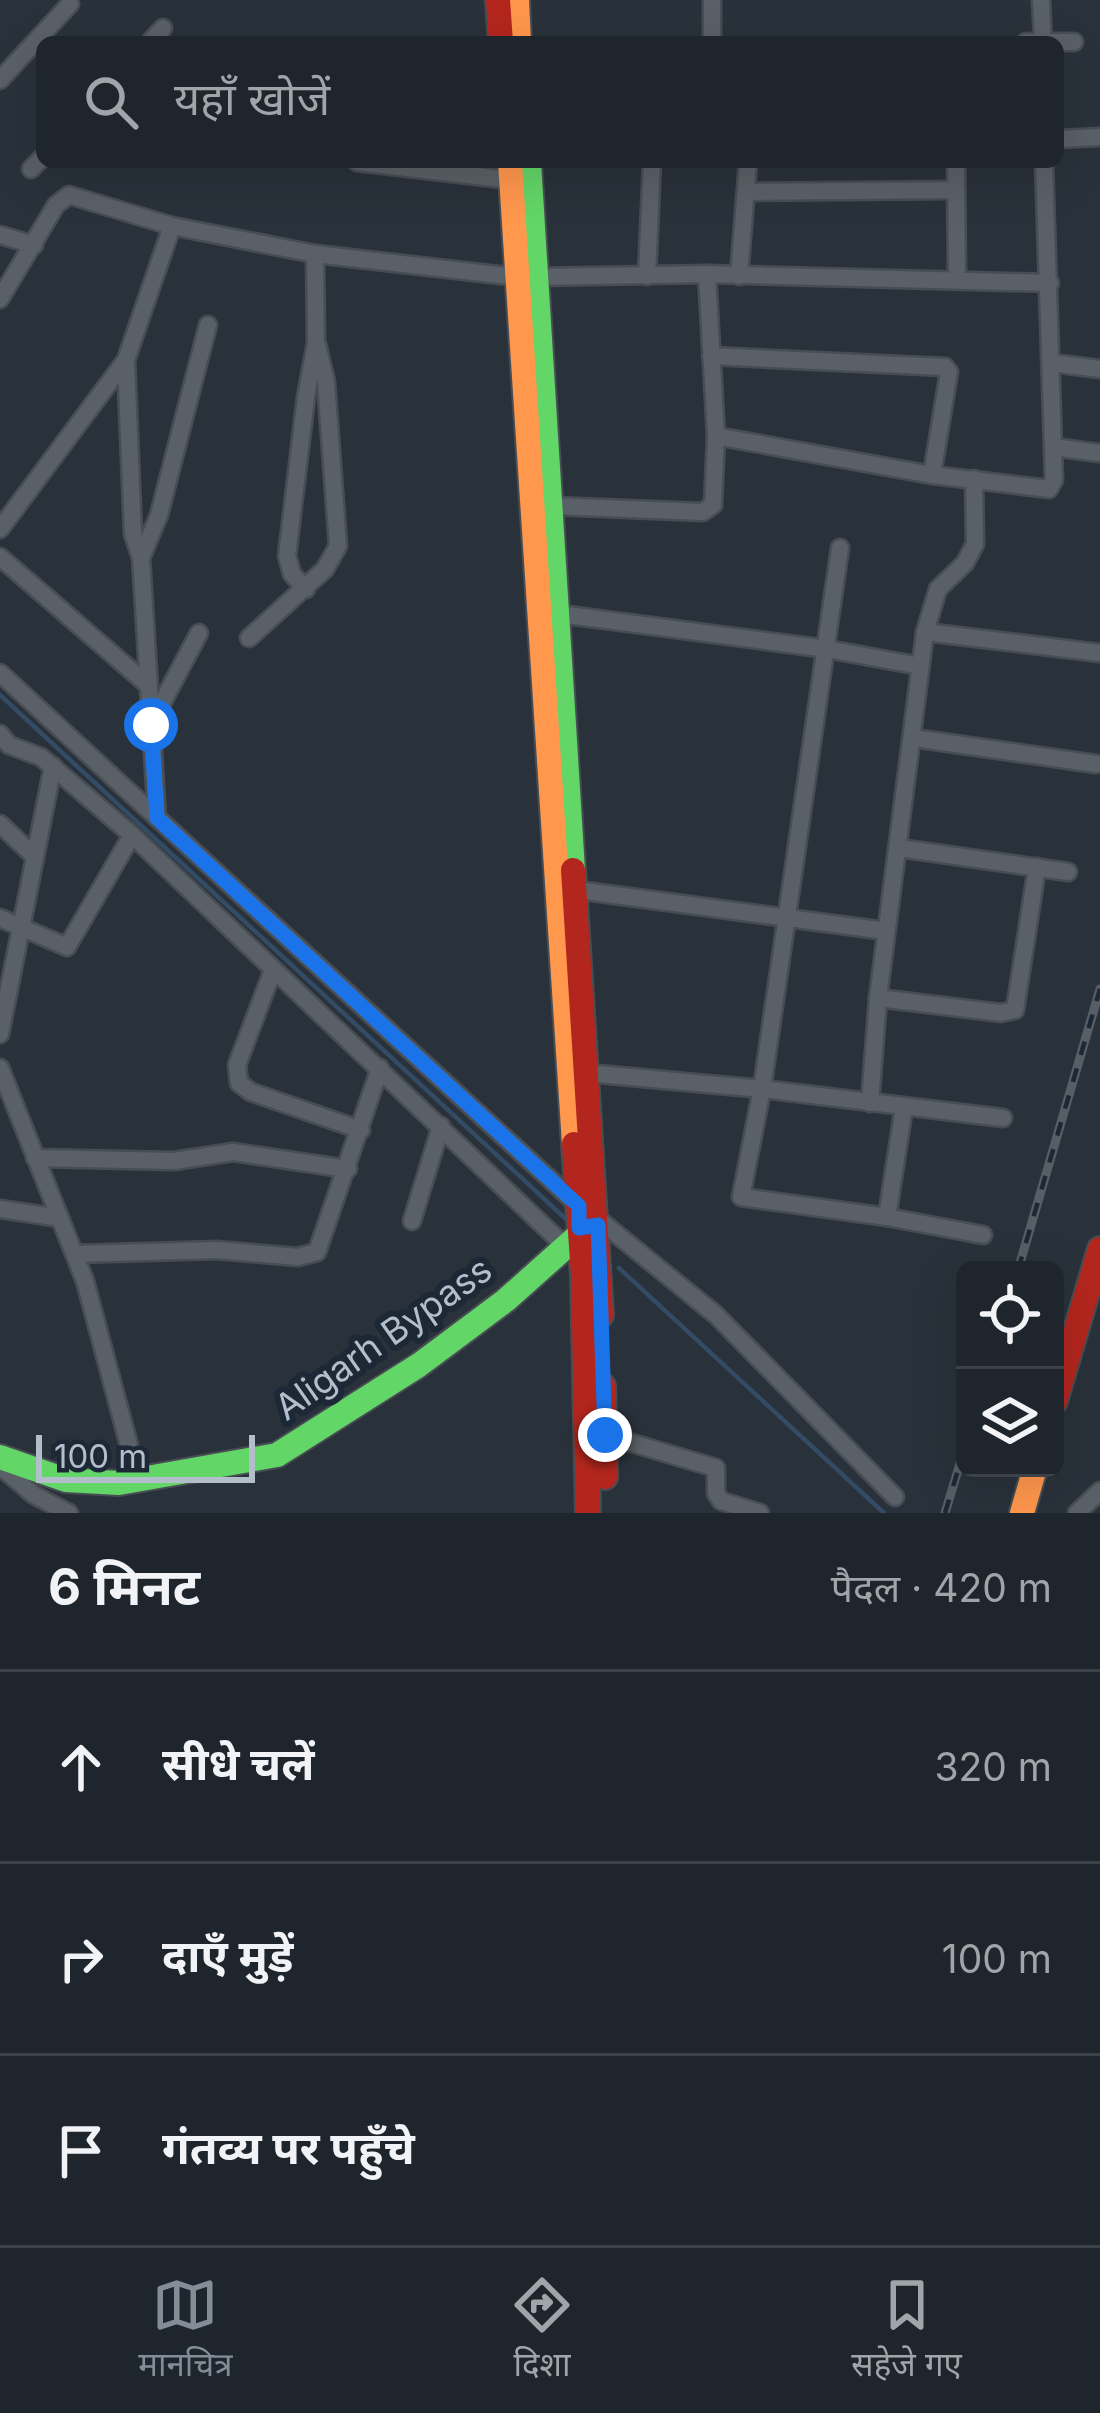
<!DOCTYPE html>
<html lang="hi">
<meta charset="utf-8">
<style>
body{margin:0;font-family:Inter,"Noto Sans Devanagari",sans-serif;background:#2c3138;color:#f1f3f6}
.controls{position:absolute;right:36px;bottom:36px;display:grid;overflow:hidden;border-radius:18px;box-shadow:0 12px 48px #0002}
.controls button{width:108px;height:108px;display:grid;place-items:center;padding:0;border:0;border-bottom:3px solid #3c4248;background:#1f252c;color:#f1f3f6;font:60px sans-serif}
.scale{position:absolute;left:36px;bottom:30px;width:219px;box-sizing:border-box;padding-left:12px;border:6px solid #b3becb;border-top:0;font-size:33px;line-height:42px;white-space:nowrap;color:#b3becb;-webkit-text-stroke:9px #1c2835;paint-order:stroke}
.stop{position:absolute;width:36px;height:36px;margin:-27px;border:9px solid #1a73e8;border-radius:50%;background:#fff}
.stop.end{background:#1a73e8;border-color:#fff;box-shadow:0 3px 12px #0008}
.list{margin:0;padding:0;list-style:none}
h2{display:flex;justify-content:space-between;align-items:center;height:156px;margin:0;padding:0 48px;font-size:51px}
h2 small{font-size:39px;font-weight:400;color:#a1a5a9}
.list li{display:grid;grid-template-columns:78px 1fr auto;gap:36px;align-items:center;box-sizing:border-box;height:192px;padding:0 48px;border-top:3px solid #3c4248}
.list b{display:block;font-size:45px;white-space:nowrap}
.list em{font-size:39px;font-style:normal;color:#a1a5a9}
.icon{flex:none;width:66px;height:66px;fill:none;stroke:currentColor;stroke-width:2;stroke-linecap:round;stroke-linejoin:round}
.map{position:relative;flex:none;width:1100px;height:1513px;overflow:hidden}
.search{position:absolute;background:#1f252c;box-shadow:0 12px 48px #0002;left:36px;right:36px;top:36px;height:132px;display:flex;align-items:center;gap:30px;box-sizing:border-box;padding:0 42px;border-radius:18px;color:#a1a5a9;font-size:45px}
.sheet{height:732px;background:#1f252c}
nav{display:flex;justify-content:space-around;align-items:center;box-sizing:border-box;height:168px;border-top:3px solid #3c4248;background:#1f252c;font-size:33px;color:#a1a5a9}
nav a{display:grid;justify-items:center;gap:6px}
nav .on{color:#838d98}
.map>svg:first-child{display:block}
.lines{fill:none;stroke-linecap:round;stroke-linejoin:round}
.stream{stroke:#334b65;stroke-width:4.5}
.street-casing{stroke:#484d54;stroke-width:21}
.fast-casing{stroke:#484d54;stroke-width:28}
.slow-casing{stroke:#484d54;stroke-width:28}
.jam-casing{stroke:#484d54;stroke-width:28}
.street{stroke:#5a6067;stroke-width:16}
.fast{stroke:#63d668;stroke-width:24}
.slow{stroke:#ff974d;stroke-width:24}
.jam{stroke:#b3261e;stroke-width:24}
.rail-casing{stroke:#585e65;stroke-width:9}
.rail{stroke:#1c2835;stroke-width:4.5;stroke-dasharray:14;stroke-linecap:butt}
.route{stroke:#1a73e8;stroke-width:15}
.labels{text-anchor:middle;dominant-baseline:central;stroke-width:12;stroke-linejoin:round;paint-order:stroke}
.street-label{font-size:36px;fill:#b3becb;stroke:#1c2835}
</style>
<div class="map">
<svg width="1100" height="1513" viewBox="0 0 1100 1513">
<rect width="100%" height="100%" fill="#29313a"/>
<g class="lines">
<g class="stream">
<polyline points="0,695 568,1221"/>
<polyline points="619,1268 884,1513"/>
</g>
<defs>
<g id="street">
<polyline points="712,0 712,42"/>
<polyline points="1041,0 1043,42"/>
<polyline points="150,42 163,28"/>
<polyline points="1026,42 1074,42"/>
<polyline points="0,80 70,4"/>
<polyline points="1058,139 1100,137"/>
<polyline points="357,162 511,180"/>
<polyline points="956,162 957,280"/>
<polyline points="31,169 42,158"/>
<polyline points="747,192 956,190"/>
<polyline points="0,235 34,245"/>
<polyline points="707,274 716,436"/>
<polyline points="647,276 652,162"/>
<polyline points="739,276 748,162"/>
<polyline points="536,277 707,274 1050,283"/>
<polyline points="0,299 56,205 69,195 172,226 315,254 517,277"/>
<polyline points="711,356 945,367 949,372 932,475"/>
<polyline points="126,360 133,534 141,558 157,818"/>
<polyline points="1052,363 1100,369"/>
<polyline points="1053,447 1100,453"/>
<polyline points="552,506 703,512 713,505 716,436 932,475 1049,489 1054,480 1044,162"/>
<polyline points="0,529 126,360 172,226"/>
<polyline points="840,548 762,1089 741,1197 887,1217 904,1107"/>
<polyline points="0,557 148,685"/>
<polyline points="141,558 159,515 208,325"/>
<polyline points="306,589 292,574 287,556 306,397 316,343 315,254"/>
<polyline points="560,614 827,649 920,666"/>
<polyline points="925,632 1100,653"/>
<polyline points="249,638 325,569 338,546 326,382 317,344"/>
<polyline points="0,673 579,1206"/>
<polyline points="151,724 199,633"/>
<polyline points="0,734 9,745 41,757 132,835 566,1247"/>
<polyline points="913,738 1096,764"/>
<polyline points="0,824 33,855"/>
<polyline points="899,848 1068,872"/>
<polyline points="577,890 886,931"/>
<polyline points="0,918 67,947 132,835"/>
<polyline points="273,970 237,1065 239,1083 251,1092 361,1130"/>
<polyline points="878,998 1001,1013 1015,1010 1037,867"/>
<polyline points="0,1034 53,766"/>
<polyline points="0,1068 85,1281 138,1479"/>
<polyline points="587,1073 762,1089 1003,1118"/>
<polyline points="870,1103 878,998 925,632 938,589 965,563 975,544 974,479"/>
<polyline points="35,1158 174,1161 233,1152 348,1169"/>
<polyline points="0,1209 60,1218"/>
<polyline points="887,1217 983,1235"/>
<polyline points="598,1219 716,1315 895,1497"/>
<polyline points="412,1221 441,1126"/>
<polyline points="75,1254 217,1250 298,1257 317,1252 380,1068"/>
<polyline points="605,1435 716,1468 716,1493 721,1501 760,1513"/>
<polyline points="0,1466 34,1495 69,1513"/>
<polyline points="1077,1513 1100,1491"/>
</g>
<g id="fast">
<polyline points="529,162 573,870"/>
<polyline points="0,1457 66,1480 119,1483 277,1455 419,1365 506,1300 580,1234"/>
</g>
<g id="slow">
<polyline points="517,0 519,42"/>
<polyline points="510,162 574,1144"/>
<polyline points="1022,1513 1035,1468"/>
</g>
<g id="jam">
<polyline points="498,0 501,42"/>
<polyline points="573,870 601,1315"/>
<polyline points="574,1144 583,1276 588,1513"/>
<polyline points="603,1386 605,1477"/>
<polyline points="1055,1401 1100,1249"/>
</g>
</defs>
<use href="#street" class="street-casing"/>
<use href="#fast" class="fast-casing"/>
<use href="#slow" class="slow-casing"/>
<use href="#jam" class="jam-casing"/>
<use href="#street" class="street"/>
<use href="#fast" class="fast"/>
<use href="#slow" class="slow"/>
<use href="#jam" class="jam"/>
<defs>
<g id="rail">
<polyline points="1018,1270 1100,989"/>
<polyline points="945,1513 965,1447"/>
</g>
</defs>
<use href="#rail" class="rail-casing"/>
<use href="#rail" class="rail"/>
</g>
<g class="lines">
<polyline class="route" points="151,725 157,818 579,1206 579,1228 598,1225 605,1435"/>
</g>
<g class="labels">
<g class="street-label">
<text transform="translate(383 1338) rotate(-35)">Aligarh Bypass</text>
</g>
</g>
</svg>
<div class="controls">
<button><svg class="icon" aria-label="locate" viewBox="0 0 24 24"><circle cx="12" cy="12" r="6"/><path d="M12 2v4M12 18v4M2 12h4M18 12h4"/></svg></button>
<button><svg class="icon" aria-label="layers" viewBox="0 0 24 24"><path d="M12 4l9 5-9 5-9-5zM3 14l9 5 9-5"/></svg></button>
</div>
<div class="scale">100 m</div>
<div class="stop" style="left:151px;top:725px"></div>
<div class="stop end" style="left:605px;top:1435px"></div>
<div class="search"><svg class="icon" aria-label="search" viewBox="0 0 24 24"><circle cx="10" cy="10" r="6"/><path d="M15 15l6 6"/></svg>यहाँ खोजें</div>
</div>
<section class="sheet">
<h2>6 मिनट<small>पैदल · 420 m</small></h2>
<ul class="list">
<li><svg class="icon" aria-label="ahead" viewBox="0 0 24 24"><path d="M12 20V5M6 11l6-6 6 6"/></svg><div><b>सीधे चलें</b></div><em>320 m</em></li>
<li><svg class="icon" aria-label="right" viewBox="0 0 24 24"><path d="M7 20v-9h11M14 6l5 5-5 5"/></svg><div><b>दाएँ मुड़ें</b></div><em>100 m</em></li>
<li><svg class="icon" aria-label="arrive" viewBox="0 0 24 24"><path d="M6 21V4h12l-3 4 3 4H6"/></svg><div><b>गंतव्य पर पहुँचे</b></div></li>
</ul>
</section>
<nav>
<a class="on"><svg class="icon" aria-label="map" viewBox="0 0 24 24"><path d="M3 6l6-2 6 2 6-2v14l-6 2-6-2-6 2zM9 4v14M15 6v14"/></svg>मानचित्र</a>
<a><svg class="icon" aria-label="directions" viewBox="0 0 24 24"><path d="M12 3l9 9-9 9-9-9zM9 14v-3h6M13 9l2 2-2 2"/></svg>दिशा</a>
<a><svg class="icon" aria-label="saved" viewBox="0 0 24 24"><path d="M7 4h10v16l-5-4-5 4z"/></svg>सहेजे गए</a>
</nav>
